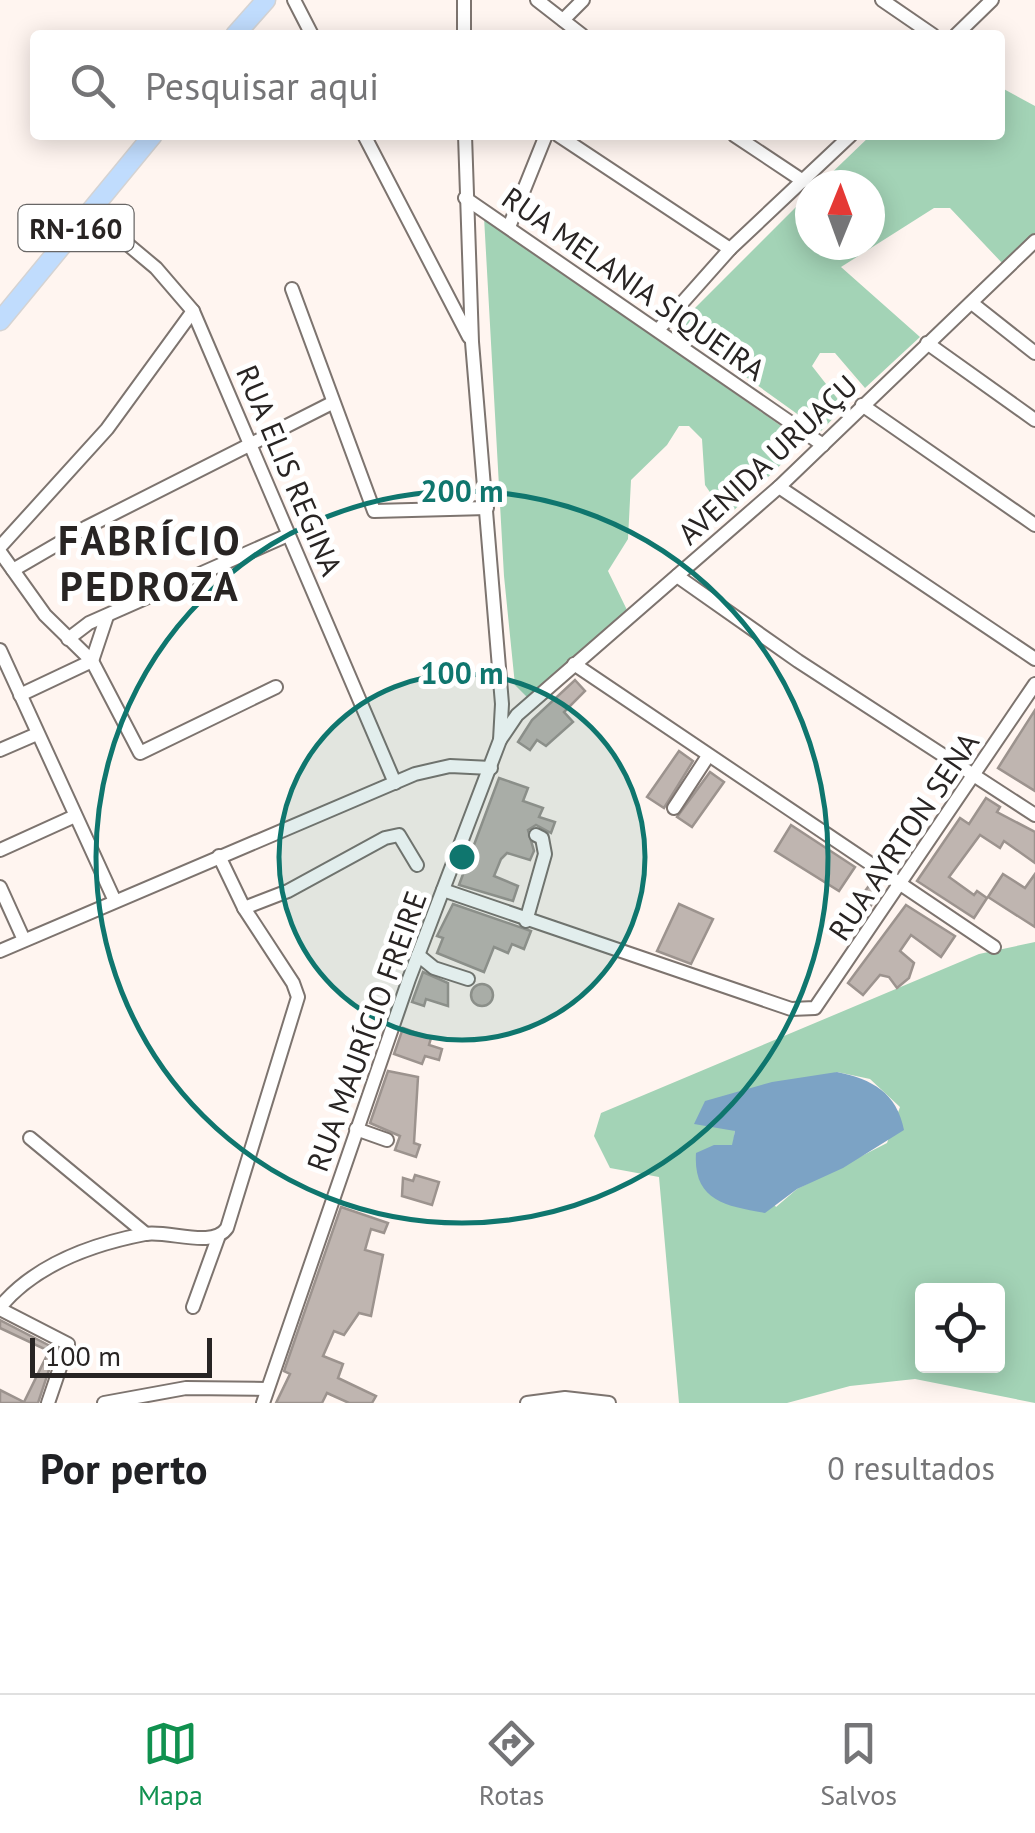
<!DOCTYPE html>
<html lang="pt">
<meta charset="utf-8">
<style>
body{margin:0;font-family:"PT Sans",sans-serif;background:#f6f6f6;color:#202124}
.controls{position:absolute;right:30px;bottom:30px;display:grid;overflow:hidden;border-radius:10px;box-shadow:0 5px 25px #0003}
.controls button{width:90px;height:90px;display:grid;place-items:center;padding:0;border:0;border-bottom:2px solid #e0e0e0;background:#fff;color:#202124;font:50px sans-serif}
.compass{position:absolute;left:795px;top:170px;width:90px;height:90px;border-radius:50%;background:#fff;box-shadow:0 5px 25px #0003;rotate:1deg}
.scale{position:absolute;left:30px;bottom:25px;width:182px;box-sizing:border-box;padding-left:10px;border:5px solid #282423;border-top:0;font-size:28px;line-height:35px;white-space:nowrap;color:#282423;-webkit-text-stroke:8px #fff;paint-order:stroke}
.list{margin:0;padding:0;list-style:none}
h2{display:flex;justify-content:space-between;align-items:center;height:130px;margin:0;padding:0 40px;font-size:42px}
h2 small{font-size:32px;font-weight:400;color:#757577}
.icon{flex:none;width:55px;height:55px;fill:none;stroke:currentColor;stroke-width:2;stroke-linecap:round;stroke-linejoin:round}
.map{position:relative;flex:none;width:1035px;height:1403px;overflow:hidden}
.search{position:absolute;background:#fff;box-shadow:0 5px 25px #0003;left:30px;right:30px;top:30px;height:110px;display:flex;align-items:center;gap:25px;box-sizing:border-box;padding:0 35px;border-radius:10px;color:#757577;font-size:38px}
.sheet{height:290px;background:#fff}
nav{display:flex;justify-content:space-around;align-items:center;box-sizing:border-box;height:140px;border-top:2px solid #e0e0e0;background:#fff;font-size:28px;color:#757577}
nav a{display:grid;justify-items:center;gap:5px}
nav .on{color:#10914f}
.map>svg:first-child{display:block}
.green{fill:#a3d3b6;fill-rule:evenodd}
.water{fill:#7ca3c5}
.building{fill:#bfb5b0;stroke:#9c938e;stroke-width:2.5}
.lines{fill:none;stroke-linecap:round;stroke-linejoin:round}
.minor-casing{stroke:#7d746f;stroke-width:16}
.major-casing{stroke:#d4d3d3;stroke-width:21}
.minor{stroke:#fff;stroke-width:12}
.major{stroke:#c0dcfd;stroke-width:18}
.ring{fill:none;stroke:#0f766e;stroke-width:5}
.labels{text-anchor:middle;dominant-baseline:central;stroke-width:10;stroke-linejoin:round;paint-order:stroke}
.shield{fill:#fff;stroke:#686665;stroke-width:2.5}
.shield-label{font-size:28px;font-weight:bold;fill:#282423}
.street-label{font-size:30px;fill:#282423;stroke:#fff}
.district-label{font-size:40px;font-weight:bold;letter-spacing:2.5px;fill:#282423;stroke:#fff}
.centre{fill:#0f766e;stroke:#fff;stroke-width:5}
.ring-label{font-size:30px;text-anchor:middle;font-weight:bold;fill:#0f766e;stroke:#fff;stroke-width:10;stroke-linejoin:round;paint-order:stroke}
</style>
<div class="map">
<svg width="1035" height="1403" viewBox="0 0 1035 1403">
<rect width="100%" height="100%" fill="#fff5f0"/>
<g class="green">
<polygon points="1000,87 1035,106 1035,233 1003,264 950,208 934,208 841,267 920,337 865,388 835,353 820,353 812,366 844,407 821,431 676,327 810,193 810,245 870,245 870,185 819,185 871,135 1000,135"/>
<polygon points="484,217 804,442 727,517 705,485 702,439 689,426 679,426 667,445 631,480 628,539 608,571 627,610 528,698 515,685 504,576"/>
<path d="M1035 942V1403L915 1379 850 1386 787 1403H679L659 1177 610 1168 594 1136 601 1113 979 954ZM837 1072 870 1079 900 1107 887 1143 797 1189 776 1207 733 1145 735 1131 728 1127ZM922 1290H998V1366H922Z"/>
</g>
<path class="water" d="M837 1072C872 1079 897 1093 904 1130L843 1168 797 1189 765 1213C724 1206 693 1200 696 1153L714 1145H732L735 1131 694 1124 705 1101 772 1082Z"/>
<g class="building">
<polygon points="575,680 585,691 564,712 573,722 546,746 537,740 530,750 518,742 532,720"/>
<polygon points="1035,710 1035,791 998,768"/>
<polygon points="679,751 693,761 664,808 647,797"/>
<polygon points="710,772 724,782 692,827 677,817"/>
<polygon points="499,778 528,788 523,801 543,808 539,817 555,822 551,833 536,825 528,830 534,851 530,860 507,853 501,859 494,876 518,886 513,901 459,885"/>
<polygon points="986,798 1000,807 997,812 1035,832 1035,863 1004,841 1000,848 980,835 949,877 974,895 977,891 987,898 974,918 917,881 960,818 969,824"/>
<polygon points="791,825 855,867 839,891 775,851"/>
<polygon points="1003,874 1025,888 1035,874 1035,927 988,897"/>
<polygon points="871,883 881,889 854,933 841,924"/>
<polygon points="453,904 531,931 524,949 512,944 508,953 494,947 484,972 437,953 443,938 437,936"/>
<polygon points="679,904 713,919 691,964 657,951"/>
<polygon points="906,905 955,936 941,957 911,935 900,951 914,963 909,978 897,988 889,977 880,975 863,995 848,983"/>
<polygon points="423,972 448,983 448,1006 426,999 424,1006 412,1002"/>
<circle cx="482" cy="995" r="11"/>
<polygon points="403,1028 431,1038 429,1045 442,1049 439,1060 425,1056 422,1064 394,1054"/>
<polygon points="388,1071 418,1077 414,1143 420,1145 416,1157 395,1150 400,1136 370,1123"/>
<polygon points="415,1175 439,1182 432,1205 402,1196 403,1178 413,1181"/>
<polygon points="341,1207 388,1223 384,1233 371,1229 365,1250 383,1255 371,1316 359,1313 344,1335 334,1331 323,1356 343,1364 338,1378 376,1396 372,1403 349,1403 327,1393 322,1403 276,1403 290,1374 284,1371"/>
<polygon points="0,1320 56,1349 38,1403 0,1403 0,1390 24,1402 49,1351 0,1328"/>
</g>
<g class="lines">
<defs>
<g id="minor">
<polyline points="294,0 312,35"/>
<polyline points="464,0 464,35"/>
<polyline points="537,0 582,35"/>
<polyline points="882,0 933,35"/>
<polyline points="563,20 583,0"/>
<polyline points="956,35 992,0"/>
<polyline points="364,135 469,337"/>
<polyline points="558,135 730,249"/>
<polyline points="734,135 803,181"/>
<polyline points="465,198 823,445"/>
<polyline points="89,212 156,268 193,311 395,783"/>
<polyline points="509,227 546,135"/>
<polyline points="292,289 374,511 487,508"/>
<polyline points="973,304 1035,353"/>
<polyline points="658,330 730,249 851,135"/>
<polyline points="927,343 1035,420"/>
<polyline points="862,405 1035,525"/>
<polyline points="779,487 1035,659"/>
<polyline points="0,547 107,429 193,311"/>
<polyline points="0,552 45,615 92,661 140,753 276,687"/>
<polyline points="13,570 87,527 332,403"/>
<polyline points="677,576 798,661 1035,815"/>
<polyline points="68,639 89,623 288,535"/>
<polyline points="0,650 114,899"/>
<polyline points="574,664 994,947"/>
<polyline points="20,695 92,661 107,616"/>
<polyline points="500,740 517,715 779,487 1035,241"/>
<polyline points="0,750 37,734"/>
<polyline points="674,808 708,756"/>
<polyline points="0,850 75,816"/>
<polyline points="0,887 24,940"/>
<polyline points="443,890 791,1009 815,1008 1035,684"/>
<polyline points="244,908 288,891 385,838 399,835 417,865"/>
<polyline points="526,921 545,854 542,838 536,835"/>
<polyline points="0,951 415,774 450,766 491,768"/>
<polyline points="418,955 434,968 468,979"/>
<polyline points="356,1129 387,1140"/>
<polyline points="30,1138 146,1234"/>
<path d="M0 1307C35 1265 93 1244 145 1234 169 1230 213 1249 227 1228L298 997 293 983 244 908 219 856"/>
<polyline points="193,1307 218,1238"/>
<polyline points="0,1309 68,1344 48,1403"/>
<polyline points="104,1403 186,1388 267,1389"/>
<polyline points="263,1403 409,979 500,740 502,704 472,342 465,135"/>
<polyline points="527,1403 565,1398 609,1403"/>
</g>
<g id="major">
<polyline points="235,35 266,0"/>
<polyline points="0,321 153,135"/>
</g>
</defs>
<use href="#minor" class="minor-casing"/>
<use href="#major" class="major-casing"/>
<use href="#minor" class="minor"/>
<use href="#major" class="major"/>
</g>
<circle cx="462" cy="857" r="183" fill="#0f766e" fill-opacity=".12"/>
<g class="ring">
<circle cx="462" cy="857" r="183"/>
<circle cx="462" cy="857" r="366"/>
</g>
<g class="labels">
<rect class="shield" x="18.5" y="205" width="115" height="46" rx="8"/>
<g class="shield-label">
<text x="76" y="228">RN-160</text>
</g>
<g class="street-label">
<text transform="translate(634 283) rotate(35)">RUA MELANIA SIQUEIRA</text>
<text transform="translate(767 459) rotate(-43)">AVENIDA URUAÇU</text>
<text transform="translate(290 470) rotate(67)">RUA ELIS REGINA</text>
<text transform="translate(903 836) rotate(-56)">RUA AYRTON SENA</text>
<text transform="translate(366 1031) rotate(-70)">RUA MAURÍCIO FREIRE</text>
</g>
<g class="district-label">
<text x="150" y="540">FABRÍCIO<tspan x="150" dy="46">PEDROZA</tspan></text>
</g>
</g>
<circle cx="462" cy="857" r="15" class="centre"/>
<g class="ring-label">
<text x="462" y="502">200 m</text>
<text x="462" y="684">100 m</text>
</g>
</svg>
<div class="controls">
<button><svg class="icon" aria-label="locate" viewBox="0 0 24 24"><circle cx="12" cy="12" r="6"/><path d="M12 2v4M12 18v4M2 12h4M18 12h4"/></svg></button>
</div>
<svg class="compass" viewBox="-18 -18 36 36"><path d="M0-13l5 13h-10z" fill="#e53935"/><path d="M0 13l5-13h-10z" fill="#757577"/></svg>
<div class="scale">100 m</div>
<div class="search"><svg class="icon" aria-label="search" viewBox="0 0 24 24"><circle cx="10" cy="10" r="6"/><path d="M15 15l6 6"/></svg>Pesquisar aqui</div>
</div>
<section class="sheet">
<h2>Por perto<small>0 resultados</small></h2>
<ul class="list">
</ul>
</section>
<nav>
<a class="on"><svg class="icon" aria-label="map" viewBox="0 0 24 24"><path d="M3 6l6-2 6 2 6-2v14l-6 2-6-2-6 2zM9 4v14M15 6v14"/></svg>Mapa</a>
<a><svg class="icon" aria-label="directions" viewBox="0 0 24 24"><path d="M12 3l9 9-9 9-9-9zM9 14v-3h6M13 9l2 2-2 2"/></svg>Rotas</a>
<a><svg class="icon" aria-label="saved" viewBox="0 0 24 24"><path d="M7 4h10v16l-5-4-5 4z"/></svg>Salvos</a>
</nav>
